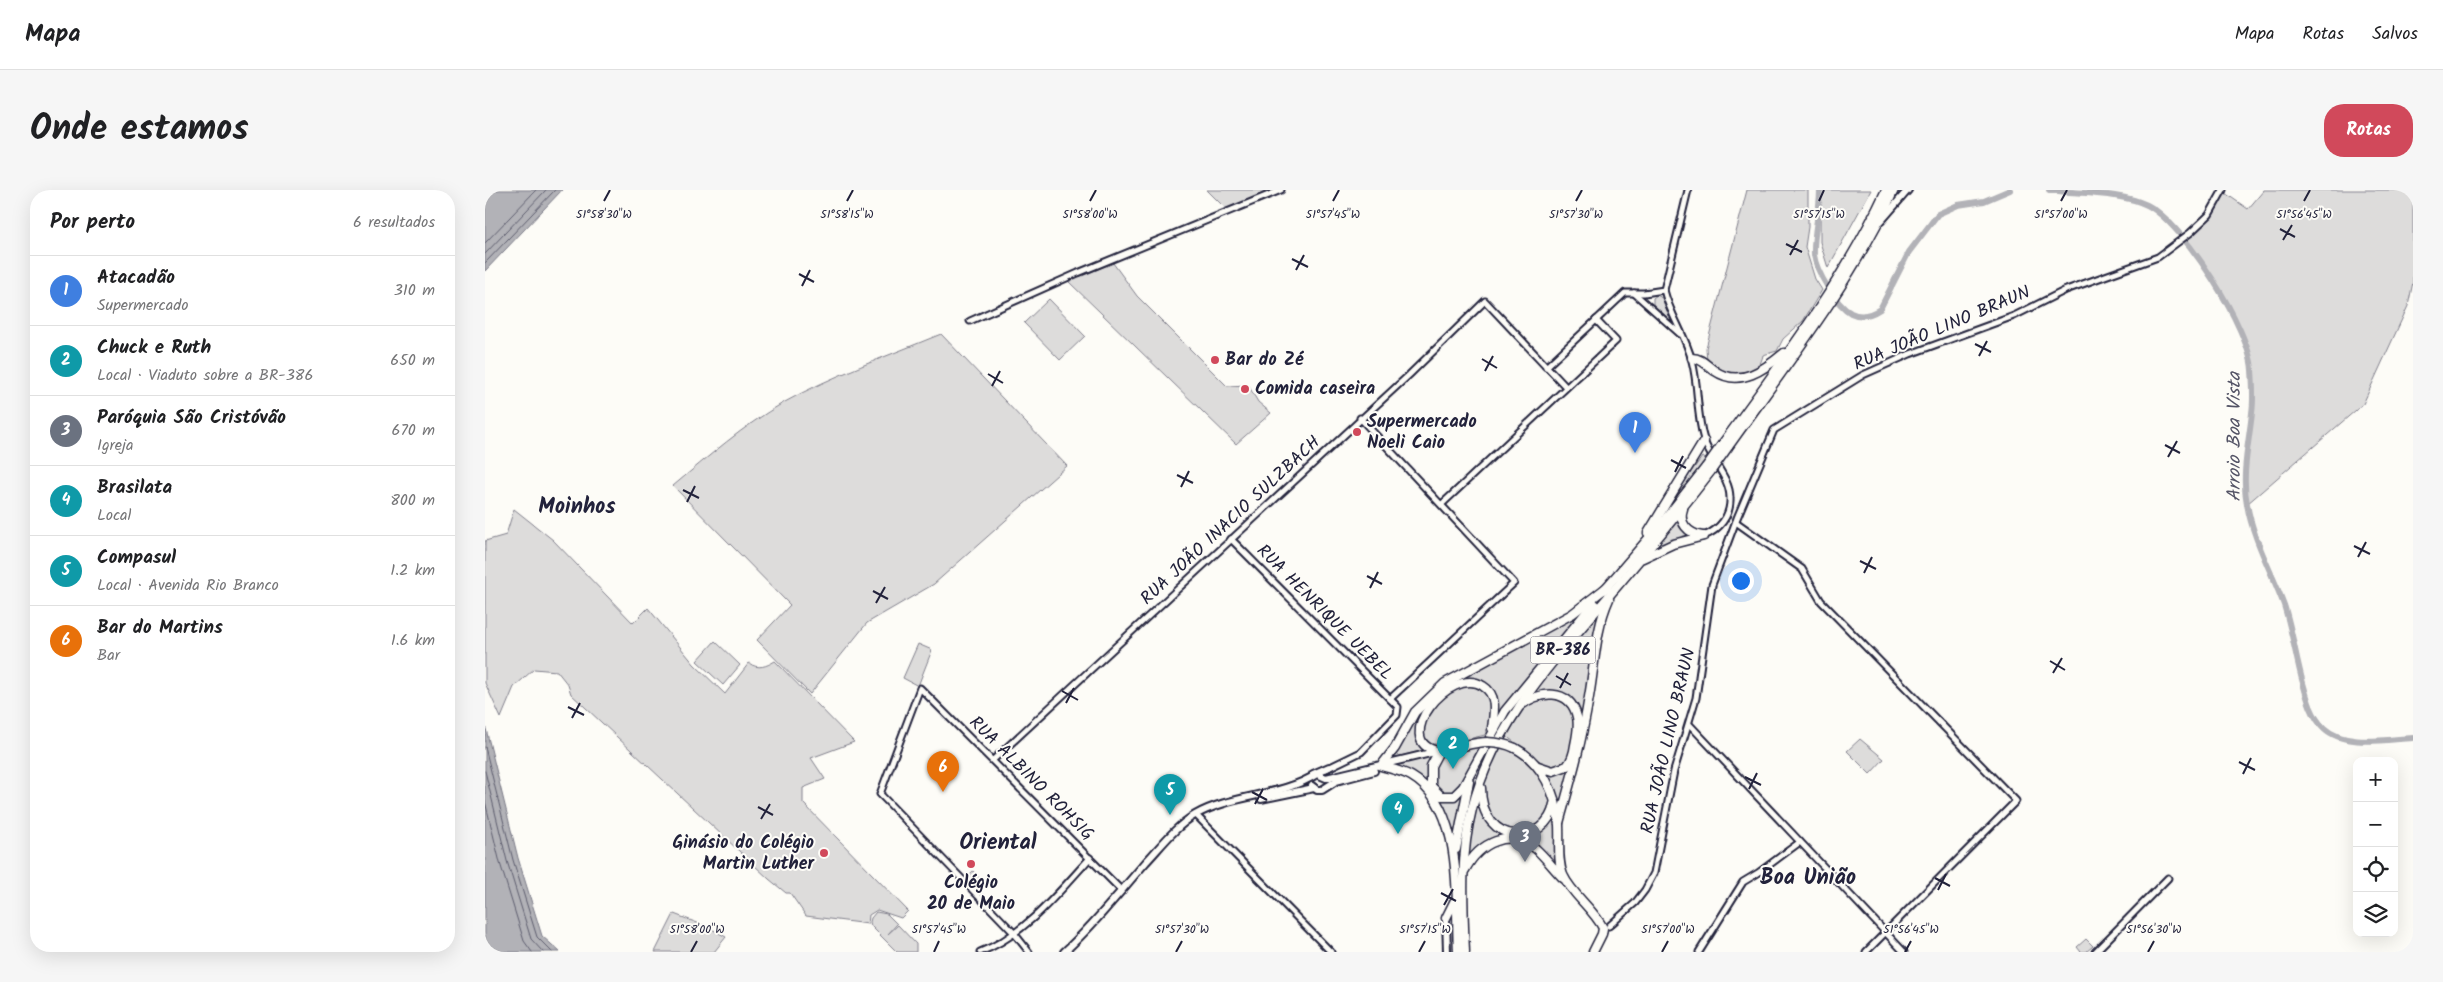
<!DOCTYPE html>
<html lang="pt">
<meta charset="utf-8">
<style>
body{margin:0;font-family:Kalam,sans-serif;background:#f6f6f6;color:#202124}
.controls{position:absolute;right:15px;bottom:15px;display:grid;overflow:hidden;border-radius:10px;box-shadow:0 5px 20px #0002}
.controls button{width:45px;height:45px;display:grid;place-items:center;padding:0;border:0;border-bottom:1px solid #e0e0e0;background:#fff;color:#202124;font:25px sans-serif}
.you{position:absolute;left:1255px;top:390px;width:18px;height:18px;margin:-12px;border:4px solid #fff;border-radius:50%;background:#1a73e8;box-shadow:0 0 0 8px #1a73e833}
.badge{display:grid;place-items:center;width:32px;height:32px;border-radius:50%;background:#d1495b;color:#fff;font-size:16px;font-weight:700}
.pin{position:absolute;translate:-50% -41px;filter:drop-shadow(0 1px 2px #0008)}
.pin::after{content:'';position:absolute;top:26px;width:18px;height:15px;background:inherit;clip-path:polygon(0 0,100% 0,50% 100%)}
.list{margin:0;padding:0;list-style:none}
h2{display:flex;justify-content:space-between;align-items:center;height:65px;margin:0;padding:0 20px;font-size:21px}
h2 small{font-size:16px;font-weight:400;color:#757577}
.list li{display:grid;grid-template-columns:32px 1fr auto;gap:15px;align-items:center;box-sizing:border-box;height:70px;padding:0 20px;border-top:1px solid #e0e0e0}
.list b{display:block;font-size:19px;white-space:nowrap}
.list p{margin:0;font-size:16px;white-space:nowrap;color:#757577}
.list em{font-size:16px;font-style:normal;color:#757577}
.icon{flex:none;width:28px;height:28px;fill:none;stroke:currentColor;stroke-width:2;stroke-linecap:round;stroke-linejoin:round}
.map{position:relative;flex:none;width:1928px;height:762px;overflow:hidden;border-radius:20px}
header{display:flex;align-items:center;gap:30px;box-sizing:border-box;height:70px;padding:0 25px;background:#fff;border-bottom:1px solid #e0e0e0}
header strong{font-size:24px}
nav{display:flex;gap:28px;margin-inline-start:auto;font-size:18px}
.intro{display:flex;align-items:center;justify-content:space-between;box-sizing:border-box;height:120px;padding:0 30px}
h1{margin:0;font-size:35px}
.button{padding:12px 22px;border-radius:20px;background:#d1495b;color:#fff;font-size:18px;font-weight:700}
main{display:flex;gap:30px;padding:0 30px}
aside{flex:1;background:#fff;border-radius:20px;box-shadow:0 5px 20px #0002}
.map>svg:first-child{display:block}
.green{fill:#dddcdb;stroke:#807f8b}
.water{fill:#b2b2b7;stroke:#787885}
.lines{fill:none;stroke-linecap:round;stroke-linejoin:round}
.shore{stroke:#5c5c6d;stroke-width:1}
.river{stroke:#b2b2b7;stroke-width:6}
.minor-casing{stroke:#22223b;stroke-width:9}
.major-casing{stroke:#22223b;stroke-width:10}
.highway-casing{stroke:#22223b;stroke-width:11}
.minor{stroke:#fdfcf7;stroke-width:5}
.major{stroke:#fdfcf7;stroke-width:6}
.highway{stroke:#fdfcf7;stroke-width:8}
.highway-bridge-casing{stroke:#22223b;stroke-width:11;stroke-linecap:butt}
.highway-bridge{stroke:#fdfcf7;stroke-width:8}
.ticks{fill:none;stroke:#22223b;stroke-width:2}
.poi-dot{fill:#d1495b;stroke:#fdfcf7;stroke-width:2}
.labels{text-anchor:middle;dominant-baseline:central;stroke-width:4;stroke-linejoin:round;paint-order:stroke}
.shield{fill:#fdfcf7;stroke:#646373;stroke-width:1}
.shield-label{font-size:16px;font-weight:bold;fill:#22223b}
.street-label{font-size:18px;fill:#22223b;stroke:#fdfcf7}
.poi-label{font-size:18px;font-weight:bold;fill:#22223b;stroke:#fdfcf7;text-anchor:start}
.water-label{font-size:19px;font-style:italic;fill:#545466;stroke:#fdfcf7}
.district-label{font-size:22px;font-weight:bold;fill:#22223b;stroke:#fdfcf7}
.ticks-label{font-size:12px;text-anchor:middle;fill:#22223b;stroke:#fdfcf7;stroke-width:4;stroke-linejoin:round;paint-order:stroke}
</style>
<header>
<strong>Mapa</strong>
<nav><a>Mapa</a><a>Rotas</a><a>Salvos</a></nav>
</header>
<div class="intro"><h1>Onde estamos</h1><a class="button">Rotas</a></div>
<main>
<aside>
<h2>Por perto<small>6 resultados</small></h2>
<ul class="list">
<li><span class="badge" style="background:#3f7fe0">1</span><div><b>Atacadão</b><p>Supermercado</p></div><em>310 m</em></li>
<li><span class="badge" style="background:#0f9aa8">2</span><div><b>Chuck e Ruth</b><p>Local · Viaduto sobre a BR-386</p></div><em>650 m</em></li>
<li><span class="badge" style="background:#6b7280">3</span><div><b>Paróquia São Cristóvão</b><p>Igreja</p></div><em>670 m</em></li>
<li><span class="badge" style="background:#0f9aa8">4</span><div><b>Brasilata</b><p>Local</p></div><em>800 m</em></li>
<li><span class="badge" style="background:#0f9aa8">5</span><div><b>Compasul</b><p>Local · Avenida Rio Branco</p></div><em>1.2 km</em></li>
<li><span class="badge" style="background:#e8710a">6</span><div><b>Bar do Martins</b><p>Bar</p></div><em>1.6 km</em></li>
</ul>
</aside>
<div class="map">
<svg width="1928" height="762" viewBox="0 0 1928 762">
<rect width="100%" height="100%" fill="#fdfcf7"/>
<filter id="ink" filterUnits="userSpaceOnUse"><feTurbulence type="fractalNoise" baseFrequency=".02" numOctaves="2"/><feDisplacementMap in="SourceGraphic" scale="10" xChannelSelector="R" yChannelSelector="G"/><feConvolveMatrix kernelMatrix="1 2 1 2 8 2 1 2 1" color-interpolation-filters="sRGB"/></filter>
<g filter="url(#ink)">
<g class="green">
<polygon points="722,0 796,0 743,21"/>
<path d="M1262 0H1323V37L1320 57 1330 89 1337 100 1318 131 1298 149 1292 161 1278 165C1275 183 1255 190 1238 183 1232 180 1227 175 1222 171L1221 158Z"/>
<polygon points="1335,0 1386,0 1343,78 1335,52"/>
<path d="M1779 0H1921L1928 8V92L1923 116 1878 214 1762 314C1761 300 1761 285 1761 271 1762 241 1770 211 1767 180 1763 140 1723 84 1700 51L1724 25 1737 1 1763 19Z"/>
<polygon points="628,73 652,106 742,196 763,195 773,212 786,223 751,254 583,91"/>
<polygon points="1172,105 1180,110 1187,132 1168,114 1168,108"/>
<polygon points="564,109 600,146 575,170 539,133"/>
<path d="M456 144 582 276 449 394 382 433 325 504 272 450 305 415 188 296C224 266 258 236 298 213 348 185 403 166 456 144Z"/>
<polygon points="1217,267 1223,270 1170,338 1186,310"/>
<path d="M29 319 68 350 148 433 163 418 209 474 240 504 264 473C273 480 282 476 290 471L369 552 326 568 340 589 318 598V613L423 721 416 728 392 720 384 725 383 734 321 726 305 703H301L284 689 86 504 83 495 72 481 49 479 29 497 16 528 0 493V351L21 345Z"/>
<polygon points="1196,322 1198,338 1205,346 1161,363"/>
<path d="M1105 415 1011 531C1017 503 1003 501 981 490L937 523C929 537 935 546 942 559L904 569 932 522 965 494Z"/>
<polygon points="1118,416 1100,527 1074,625 1058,580 1082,578 1095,527 1073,503 1057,501 1044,507"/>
<polygon points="230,451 255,475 238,495 212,471"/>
<polygon points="433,454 447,460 433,496 418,488"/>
<polygon points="977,495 992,495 1005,506 1008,522 1000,545 961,554 945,554 938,547 937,532 948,516"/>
<path d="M1063 506 1080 514 1091 528 1085 571 1073 579 1059 574 1021 546C1021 524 1046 513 1063 506Z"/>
<polygon points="1375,549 1399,569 1385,584 1362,561"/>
<path d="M1003 554 1009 555 1001 570 972 698C973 648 980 600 1003 554Z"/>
<path d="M1014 556C1029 561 1044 566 1053 579 1068 600 1074 634 1041 640 1036 641 1028 643 1022 640 1016 637 1009 631 1004 627L998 596Z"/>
<path d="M990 557H993L978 595 966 605 953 602C945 583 945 582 956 565Z"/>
<path d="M950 565C940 587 940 589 955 607L981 598 969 664 966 640 944 601 909 576Z"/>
<path d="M995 599 996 617 1006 635 1043 643 1069 622 1071 678 1041 650C1010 653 999 646 981 675Z"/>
<polygon points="488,681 497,691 492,697 482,687"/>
<polygon points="391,722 402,724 412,734 403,744 413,735 431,754 431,762 412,762 386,736 385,732 386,728"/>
<polygon points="189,724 223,737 241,747 229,762 170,762"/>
<polygon points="1601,749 1608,756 1601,762 1596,762 1592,757"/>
</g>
<g class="water">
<polygon points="0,0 77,0 0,81"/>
<polygon points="0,535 33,668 57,746 75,762 0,762"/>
</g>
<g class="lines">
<g class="shore">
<polyline points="0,53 51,0"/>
<polyline points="0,64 61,0"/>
<polyline points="0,73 70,0"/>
<polyline points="0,557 28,670 52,747 67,762"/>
<polyline points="0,581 22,671 46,749 58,762"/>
<polyline points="0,611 15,673 39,751 47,762"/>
</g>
<g class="river">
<path d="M1335 0C1335 22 1328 43 1329 65 1331 81 1351 115 1366 123 1376 128 1386 125 1395 119L1424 62 1453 24 1473 15 1499 11 1525 0"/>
<path d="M1564 0C1594 4 1636 2 1662 15 1699 33 1765 140 1767 180 1768 194 1769 209 1767 223 1764 252 1756 285 1762 314 1768 350 1787 382 1799 415 1807 440 1811 468 1818 493 1822 508 1827 527 1839 538 1860 558 1902 549 1928 548"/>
</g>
<defs>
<g id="minor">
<path d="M1203 0 1179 100C1185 125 1201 146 1207 171 1214 196 1211 224 1219 250 1225 270 1245 287 1245 308 1246 326 1234 340 1219 346"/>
<polyline points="1149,103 1195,144"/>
<polyline points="485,131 593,83 796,0"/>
<polyline points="1061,177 1140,103 1159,103 1179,100"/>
<polyline points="875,228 1029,393 905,509"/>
<polyline points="957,314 1131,151 1111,130"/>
<polyline points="1251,332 1317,379 1336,411 1531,611 1381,762"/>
<polyline points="746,349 913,517 912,525 876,562 841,579"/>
<polyline points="1204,534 1419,762"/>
<polyline points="508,570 924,185 1000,111 1081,197"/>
<polyline points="711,625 846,762"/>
<polyline points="1124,736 1150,713 1160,700 1169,683 1189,581 1211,508 1227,395 1252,328 1289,240 1378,185 1425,164 1529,126 1581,100 1673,67 1705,43 1724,25 1738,0"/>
<path d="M495 762C539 746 574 702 605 668"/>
<polyline points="544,762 529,743 395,604 435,498 636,700"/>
<polyline points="1214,762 1258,692 1273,683 1315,652"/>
<polyline points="1610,762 1683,688"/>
</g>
<g id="major">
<polyline points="1396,31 1423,0"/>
<polyline points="828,584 844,577"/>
<polyline points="827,596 832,600 837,600 851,591 889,581"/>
<polyline points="776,609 829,598"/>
<polyline points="961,728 962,762"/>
<path d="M579 762C609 735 634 703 661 672 676 656 691 636 710 625 747 604 796 607 832 584L841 588 954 561"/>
</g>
<g id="highway">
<path d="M1207 168C1217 168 1222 176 1230 181 1255 198 1280 179 1299 163"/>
<path d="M1238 253C1297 172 1359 91 1401 0"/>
<path d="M1243 257C1302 174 1366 93 1409 0"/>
<path d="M1198 319C1193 333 1203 343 1217 346"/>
<polyline points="1163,343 1219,251"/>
<polyline points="1158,368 1188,354 1219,346"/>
<polyline points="1119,400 1181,328 1221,277"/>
<path d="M1035 516C1054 501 1085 497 1092 527 1094 536 1092 546 1090 555 1089 563 1087 570 1082 576L1068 581 1053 576"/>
<path d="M979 556C971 558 960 562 953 561 904 552 965 474 998 496 1013 505 1009 523 1007 538"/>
<path d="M1030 558C1057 572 1072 605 1074 635 1075 652 1072 670 1078 685 1087 705 1108 718 1118 738L1117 744 1108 762"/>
<polyline points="954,561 946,576 946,596 956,606 969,606 978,597 1020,521 1109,413"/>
<path d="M996 598C996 658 1062 656 1069 614"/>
<path d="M1074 633C1086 590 1097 551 1104 507 1110 474 1110 440 1124 409"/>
<polyline points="971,659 984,592"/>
<path d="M980 680C994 653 1025 637 1051 659 1061 668 1069 679 1078 688"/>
<polyline points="961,728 969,712"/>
<path d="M973 762C970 709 980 617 926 586 917 581 906 579 896 576L910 558 930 522 960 493 1087 424 1122 397"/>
<path d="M980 762C978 714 975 666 987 619 1009 533 1067 472 1123 407 1158 366 1193 324 1226 281"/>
</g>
</defs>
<use href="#minor" class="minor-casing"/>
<use href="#major" class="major-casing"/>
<use href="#highway" class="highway-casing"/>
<use href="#minor" class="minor"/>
<use href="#major" class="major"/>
<use href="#highway" class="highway"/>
<defs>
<g id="highway-bridge">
<polyline points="1221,277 1238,253"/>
<polyline points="1226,281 1243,257"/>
<path d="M979 556C997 551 1012 550 1030 558"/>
</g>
</defs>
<use href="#highway-bridge" class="highway-bridge-casing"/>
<use href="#highway-bridge" class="highway-bridge"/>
</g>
</g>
<path class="ticks" d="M119 11 125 0M362 11 368 0M605 11 611 0M848 11 854 0M1091 11 1097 0M1334 11 1339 0M1576 11 1582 0M1819 11 1825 0M1795 39 1810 47M1798 50 1807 35M1301 54 1317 62M1305 65 1313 50M807 69 823 77M811 80 819 65M314 84 329 92M317 96 325 80M1490 154 1506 162M1494 166 1502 151M997 169 1012 178M1000 181 1008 166M503 184 518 193M507 196 515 181M1680 255 1695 263M1683 267 1692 251M1186 270 1201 278M1190 282 1198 266M692 285 708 293M696 297 704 281M198 300 214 308M202 312 210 296M1869 356 1885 364M1873 367 1881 352M1375 371 1391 379M1379 383 1387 367M882 386 897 394M885 398 893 382M388 401 403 409M391 413 400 397M1565 471 1580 480M1568 483 1577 468M1071 486 1086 495M1075 498 1083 483M577 501 593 510M581 513 589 498M83 517 99 525M87 528 95 513M1754 572 1770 580M1758 584 1766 568M1260 587 1276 595M1264 599 1272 583M767 602 782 610M770 614 778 599M273 617 288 625M276 629 285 614M1450 688 1465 696M1453 700 1461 684M956 703 971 711M959 715 968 699M206 762 212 751M449 762 454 751M691 762 697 751M934 762 940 751M1177 762 1183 751M1420 762 1426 751M1663 762 1669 751"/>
<g class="poi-dot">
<circle cx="730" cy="170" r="5"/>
<circle cx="760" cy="199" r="5"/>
<circle cx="872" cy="242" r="5"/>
<circle cx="339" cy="663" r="5"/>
<circle cx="486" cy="674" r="5"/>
</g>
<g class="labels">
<rect class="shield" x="1045.5" y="446.5" width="65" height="27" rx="4"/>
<g class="shield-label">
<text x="1078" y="460">BR-386</text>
</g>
<g class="street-label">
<text transform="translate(1457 139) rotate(-23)">RUA JOÃO LINO BRAUN</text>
<text transform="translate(746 331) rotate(-43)">RUA JOÃO INACIO SULZBACH</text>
<text transform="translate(839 423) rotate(45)">RUA HENRIQUE UEBEL</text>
<text transform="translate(1184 551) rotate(-77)">RUA JOÃO LINO BRAUN</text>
<text transform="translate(546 589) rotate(45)">RUA ALBINO ROHSIG</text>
</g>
<g class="poi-label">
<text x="740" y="170">Bar do Zé</text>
<text x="770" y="199">Comida caseira</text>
<text x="882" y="232">Supermercado<tspan x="882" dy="21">Noeli Caio</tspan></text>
<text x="329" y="653" text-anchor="end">Ginásio do Colégio<tspan x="329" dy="21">Martin Luther</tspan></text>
<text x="486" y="693" text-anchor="middle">Colégio<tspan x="486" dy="21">20 de Maio</tspan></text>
</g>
<g class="water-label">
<text transform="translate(1750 247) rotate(-90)">Arroio Boa Vista</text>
</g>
<g class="district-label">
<text x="92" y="317">Moinhos</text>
<text x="513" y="653">Oriental</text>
<text x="1323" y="688">Boa União</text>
</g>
</g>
<g class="ticks-label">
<text x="119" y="28">51°58'30"W</text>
<text x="362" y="28">51°58'15"W</text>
<text x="605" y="28">51°58'00"W</text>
<text x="848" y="28">51°57'45"W</text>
<text x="1091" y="28">51°57'30"W</text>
<text x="1334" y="28">51°57'15"W</text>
<text x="1576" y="28">51°57'00"W</text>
<text x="1819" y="28">51°56'45"W</text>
<text x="212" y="743">51°58'00"W</text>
<text x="454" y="743">51°57'45"W</text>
<text x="697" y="743">51°57'30"W</text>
<text x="940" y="743">51°57'15"W</text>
<text x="1183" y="743">51°57'00"W</text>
<text x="1426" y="743">51°56'45"W</text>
<text x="1669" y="743">51°56'30"W</text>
</g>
</svg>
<div class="controls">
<button>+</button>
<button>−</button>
<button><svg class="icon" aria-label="locate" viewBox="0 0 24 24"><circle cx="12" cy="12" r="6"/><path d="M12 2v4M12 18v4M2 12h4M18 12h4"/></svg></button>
<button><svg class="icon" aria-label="layers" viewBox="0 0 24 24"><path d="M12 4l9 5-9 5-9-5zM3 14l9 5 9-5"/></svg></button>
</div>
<div class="you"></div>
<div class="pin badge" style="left:1150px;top:263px;background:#3f7fe0">1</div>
<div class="pin badge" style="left:968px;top:579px;background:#0f9aa8">2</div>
<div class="pin badge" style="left:1040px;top:672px;background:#6b7280">3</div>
<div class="pin badge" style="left:913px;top:644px;background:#0f9aa8">4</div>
<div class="pin badge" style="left:685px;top:625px;background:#0f9aa8">5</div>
<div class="pin badge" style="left:458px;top:602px;background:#e8710a">6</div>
</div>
</main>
